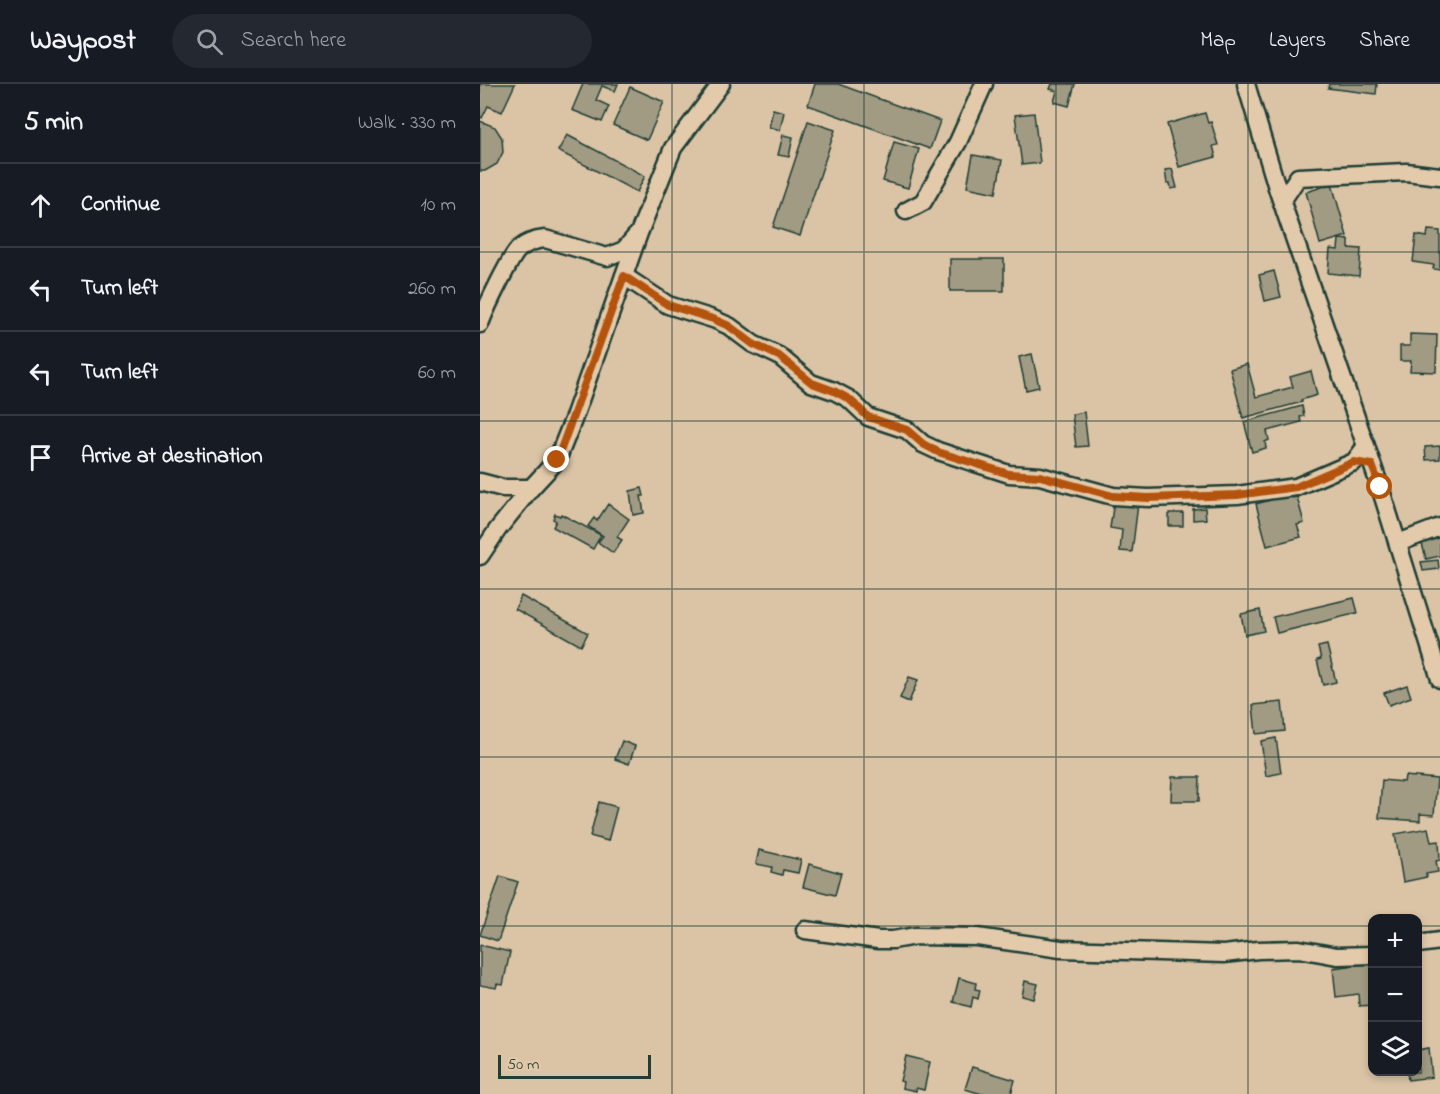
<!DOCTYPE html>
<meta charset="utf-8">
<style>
body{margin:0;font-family:"Indie Flower",sans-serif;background:#242831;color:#f1f3f6}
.controls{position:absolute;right:18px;bottom:18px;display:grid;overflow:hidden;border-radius:12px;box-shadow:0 3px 9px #0003}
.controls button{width:54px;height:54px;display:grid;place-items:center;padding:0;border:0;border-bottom:2px solid #363941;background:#171b24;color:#f1f3f6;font:30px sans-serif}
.scale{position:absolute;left:18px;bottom:15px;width:153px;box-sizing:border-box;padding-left:6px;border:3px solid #1f3d34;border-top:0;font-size:16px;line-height:21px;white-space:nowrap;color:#1f3d34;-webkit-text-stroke:4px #e3caab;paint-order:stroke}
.stop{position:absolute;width:18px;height:18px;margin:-14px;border:4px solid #b45309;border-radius:50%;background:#fff}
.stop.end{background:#b45309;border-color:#fff;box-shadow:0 2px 6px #0008}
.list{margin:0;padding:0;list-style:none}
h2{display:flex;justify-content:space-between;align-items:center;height:78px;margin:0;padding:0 24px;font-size:26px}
h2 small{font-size:20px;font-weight:400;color:#9ea1a6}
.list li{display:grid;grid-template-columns:39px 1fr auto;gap:18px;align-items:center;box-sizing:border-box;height:84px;padding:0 24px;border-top:2px solid #363941}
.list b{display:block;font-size:22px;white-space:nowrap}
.list em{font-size:20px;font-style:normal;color:#9ea1a6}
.icon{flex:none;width:33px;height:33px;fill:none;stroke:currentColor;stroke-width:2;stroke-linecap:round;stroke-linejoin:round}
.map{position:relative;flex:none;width:960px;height:1010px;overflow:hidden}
header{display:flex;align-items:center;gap:36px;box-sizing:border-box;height:84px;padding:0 30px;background:#171b24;border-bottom:2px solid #363941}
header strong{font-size:28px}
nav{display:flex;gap:33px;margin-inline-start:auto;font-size:21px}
.search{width:420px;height:54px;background:#242831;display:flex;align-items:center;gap:15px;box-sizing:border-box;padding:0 21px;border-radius:33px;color:#9ea1a6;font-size:22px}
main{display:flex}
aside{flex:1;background:#171b24}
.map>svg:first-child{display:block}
.building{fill:#a19b83;stroke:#1f3d34;stroke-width:1.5}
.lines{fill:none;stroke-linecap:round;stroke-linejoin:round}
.street-casing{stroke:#1f3d34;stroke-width:21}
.street{stroke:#e3caab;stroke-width:16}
.route{stroke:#b45309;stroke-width:8}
.grid{fill:none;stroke:#1f3d34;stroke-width:1.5;stroke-opacity:0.55}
</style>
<header>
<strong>Waypost</strong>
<div class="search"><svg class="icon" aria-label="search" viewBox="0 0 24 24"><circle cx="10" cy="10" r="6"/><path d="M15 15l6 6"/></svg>Search here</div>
<nav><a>Map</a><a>Layers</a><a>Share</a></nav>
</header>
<main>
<aside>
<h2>5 min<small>Walk · 330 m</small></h2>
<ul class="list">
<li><svg class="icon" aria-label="ahead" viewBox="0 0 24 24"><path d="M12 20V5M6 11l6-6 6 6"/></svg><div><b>Continue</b></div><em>10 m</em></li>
<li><svg class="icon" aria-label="left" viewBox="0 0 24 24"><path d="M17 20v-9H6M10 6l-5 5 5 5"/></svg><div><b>Turn left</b></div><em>260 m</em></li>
<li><svg class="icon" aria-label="left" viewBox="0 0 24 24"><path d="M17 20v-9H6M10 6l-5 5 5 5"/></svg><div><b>Turn left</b></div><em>60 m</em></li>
<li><svg class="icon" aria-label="arrive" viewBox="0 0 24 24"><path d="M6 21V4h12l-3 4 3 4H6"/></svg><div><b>Arrive at destination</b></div></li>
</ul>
</aside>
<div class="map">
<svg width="960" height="1010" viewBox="0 0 960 1010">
<rect width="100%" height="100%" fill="#dbc4a6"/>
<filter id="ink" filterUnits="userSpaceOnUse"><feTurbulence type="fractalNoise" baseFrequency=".0167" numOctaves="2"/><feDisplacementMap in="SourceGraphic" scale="12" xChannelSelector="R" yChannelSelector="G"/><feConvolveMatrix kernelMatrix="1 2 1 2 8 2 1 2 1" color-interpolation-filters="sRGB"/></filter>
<g filter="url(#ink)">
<g class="building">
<polygon points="0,0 35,0 22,28 8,22 2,34 0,33"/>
<polygon points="103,0 138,0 135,7 122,2 116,16 129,22 122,38 92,26"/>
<polygon points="335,0 358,0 460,37 450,65 328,21"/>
<polygon points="572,0 595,0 589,22 574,18 577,7 570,5"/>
<polygon points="849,0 897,0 896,10 848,4"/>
<polygon points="150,3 184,18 167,56 133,41"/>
<polygon points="293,25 304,28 300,46 289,43"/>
<polygon points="554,29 560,79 542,81 535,31"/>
<polygon points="725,29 728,39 731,38 738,61 733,62 736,73 699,83 687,40"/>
<polygon points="0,37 15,43 22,54 23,68 17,80 5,87 0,87"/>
<polygon points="328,37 355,46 320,152 293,143"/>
<polygon points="87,51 165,92 157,108 78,67"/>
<polygon points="303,51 313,53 309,73 298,71"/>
<polygon points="414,58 439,65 428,104 403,97"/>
<polygon points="493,71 522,76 516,109 487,103"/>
<polygon points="692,85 697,104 691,105 690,99 687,100 685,86"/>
<polygon points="852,100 867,152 840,160 826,108"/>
<polygon points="948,146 960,147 960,186 953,185 954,181 933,178 936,151 947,153"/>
<polygon points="859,155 869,156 869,164 881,165 879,192 848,189 850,165 858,166"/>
<rect x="470" y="175" width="54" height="32"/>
<polygon points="794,187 801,213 785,217 779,191"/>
<polygon points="930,250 957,251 956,288 930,287 931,277 920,277 920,262 930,262"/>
<polygon points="552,270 559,303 546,306 539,273"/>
<polygon points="767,280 776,313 813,303 810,293 831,287 837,311 821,316 822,318 763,334 750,285"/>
<polygon points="822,322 824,332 820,333 821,338 787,347 789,356 785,358 786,364 772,368 764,338"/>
<polygon points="604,328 608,362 596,363 592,330"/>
<polygon points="960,362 960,375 946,376 945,363"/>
<polygon points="162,404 164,412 161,412 164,429 153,431 150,407"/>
<polygon points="811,410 813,414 817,413 824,439 817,441 821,453 787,462 776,420"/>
<polygon points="634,417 658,420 652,468 640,467 642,446 630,444"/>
<polygon points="128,420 149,435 137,453 142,456 133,469 118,458 123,452 108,442 114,434 117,437"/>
<polygon points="725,424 726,435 713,436 713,425"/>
<rect x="689" y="429" width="14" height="13"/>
<polygon points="75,430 80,432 81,430 121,451 113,465 73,443 76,437 73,435"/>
<polygon points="960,451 960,472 946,475 941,456"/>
<polygon points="958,476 959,485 943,487 941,478"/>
<polygon points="41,512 108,549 101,562 35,525"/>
<polygon points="874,514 878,529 797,549 793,533"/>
<polygon points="780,526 784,547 765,551 761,530"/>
<polygon points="847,561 856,598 843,601 837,576 841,575 838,563"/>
<polygon points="429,593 438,596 429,618 420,614"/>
<polygon points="927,601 931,613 909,621 904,609"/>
<polygon points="802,618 805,647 776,650 773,621"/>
<polygon points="796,654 801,689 786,692 781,657"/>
<polygon points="142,657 155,662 149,680 135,675"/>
<polygon points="925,692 957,695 954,731 940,730 940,737 899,734 902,696 924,698"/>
<polygon points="692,693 720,693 719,717 691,717"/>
<polygon points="119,718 137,723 128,757 110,752"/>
<polygon points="948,744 951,758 959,757 960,776 956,777 958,788 946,790 947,793 923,798 915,750"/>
<polygon points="279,766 321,776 318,789 303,786 302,791 291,788 292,783 276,780"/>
<polygon points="329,780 361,789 355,811 323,803"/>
<polygon points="20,792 38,798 18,857 0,851"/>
<polygon points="0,861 30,868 23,901 17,900 16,904 0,901"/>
<polygon points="892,879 892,921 879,922 878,910 856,913 853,884"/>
<polygon points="479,894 496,899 495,905 500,906 498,915 493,913 491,923 473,918"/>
<polygon points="545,897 558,900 554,915 542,912"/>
<polygon points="949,964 952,993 928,996 927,988 938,988 938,966"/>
<polygon points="426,972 450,978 444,1006 436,1004 436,1007 422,1004 423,998 420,997"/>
<polygon points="492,983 535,996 531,1010 502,1010 485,1005"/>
</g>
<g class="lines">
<defs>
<g id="street">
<polyline points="766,0 798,107 900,403 960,595"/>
<polyline points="802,117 818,93 926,88 960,92"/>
<polyline points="426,127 443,118 478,58 504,0"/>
<polyline points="144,192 188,221 233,235 249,242 273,260 299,272 331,299 354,307 369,315 388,333 427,346 443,360 458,367 529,390 560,392 633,412 668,414 757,411 816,403 874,378 886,362"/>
<path d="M0 240C4 228 31 171 39 165 46 159 56 156 65 155L127 173 144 166 156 152"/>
<polyline points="0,398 23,404 51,404"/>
<polyline points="918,459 960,443"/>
<polyline points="0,472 18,445 51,404 77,376 93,336 159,149 193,64 241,0"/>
<polyline points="325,846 398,856 413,856 436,852 497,853 581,865 744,870 778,866 819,865 857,872 892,871"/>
<polyline points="938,860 960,857"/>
</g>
</defs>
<use href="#street" class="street-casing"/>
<use href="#street" class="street"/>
</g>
</g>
<g class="lines" filter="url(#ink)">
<polyline class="route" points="77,376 144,192 188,221 233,235 249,242 273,260 299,272 332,299 354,307 369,315 388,333 427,346 443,360 458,368 529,390 560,392 633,412 668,414 757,411 816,403 874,378 892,381 900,403"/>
</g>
<path class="grid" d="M192 0V1010M384 0V1010M576 0V1010M768 0V1010M0 168H960M0 337H960M0 505H960M0 673H960M0 842H892M938 842H960"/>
</svg>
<div class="controls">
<button>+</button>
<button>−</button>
<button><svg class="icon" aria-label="layers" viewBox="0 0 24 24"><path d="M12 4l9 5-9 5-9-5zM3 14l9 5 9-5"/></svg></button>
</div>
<div class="scale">50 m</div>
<div class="stop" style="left:900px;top:403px"></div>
<div class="stop end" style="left:77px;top:376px"></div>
</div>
</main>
